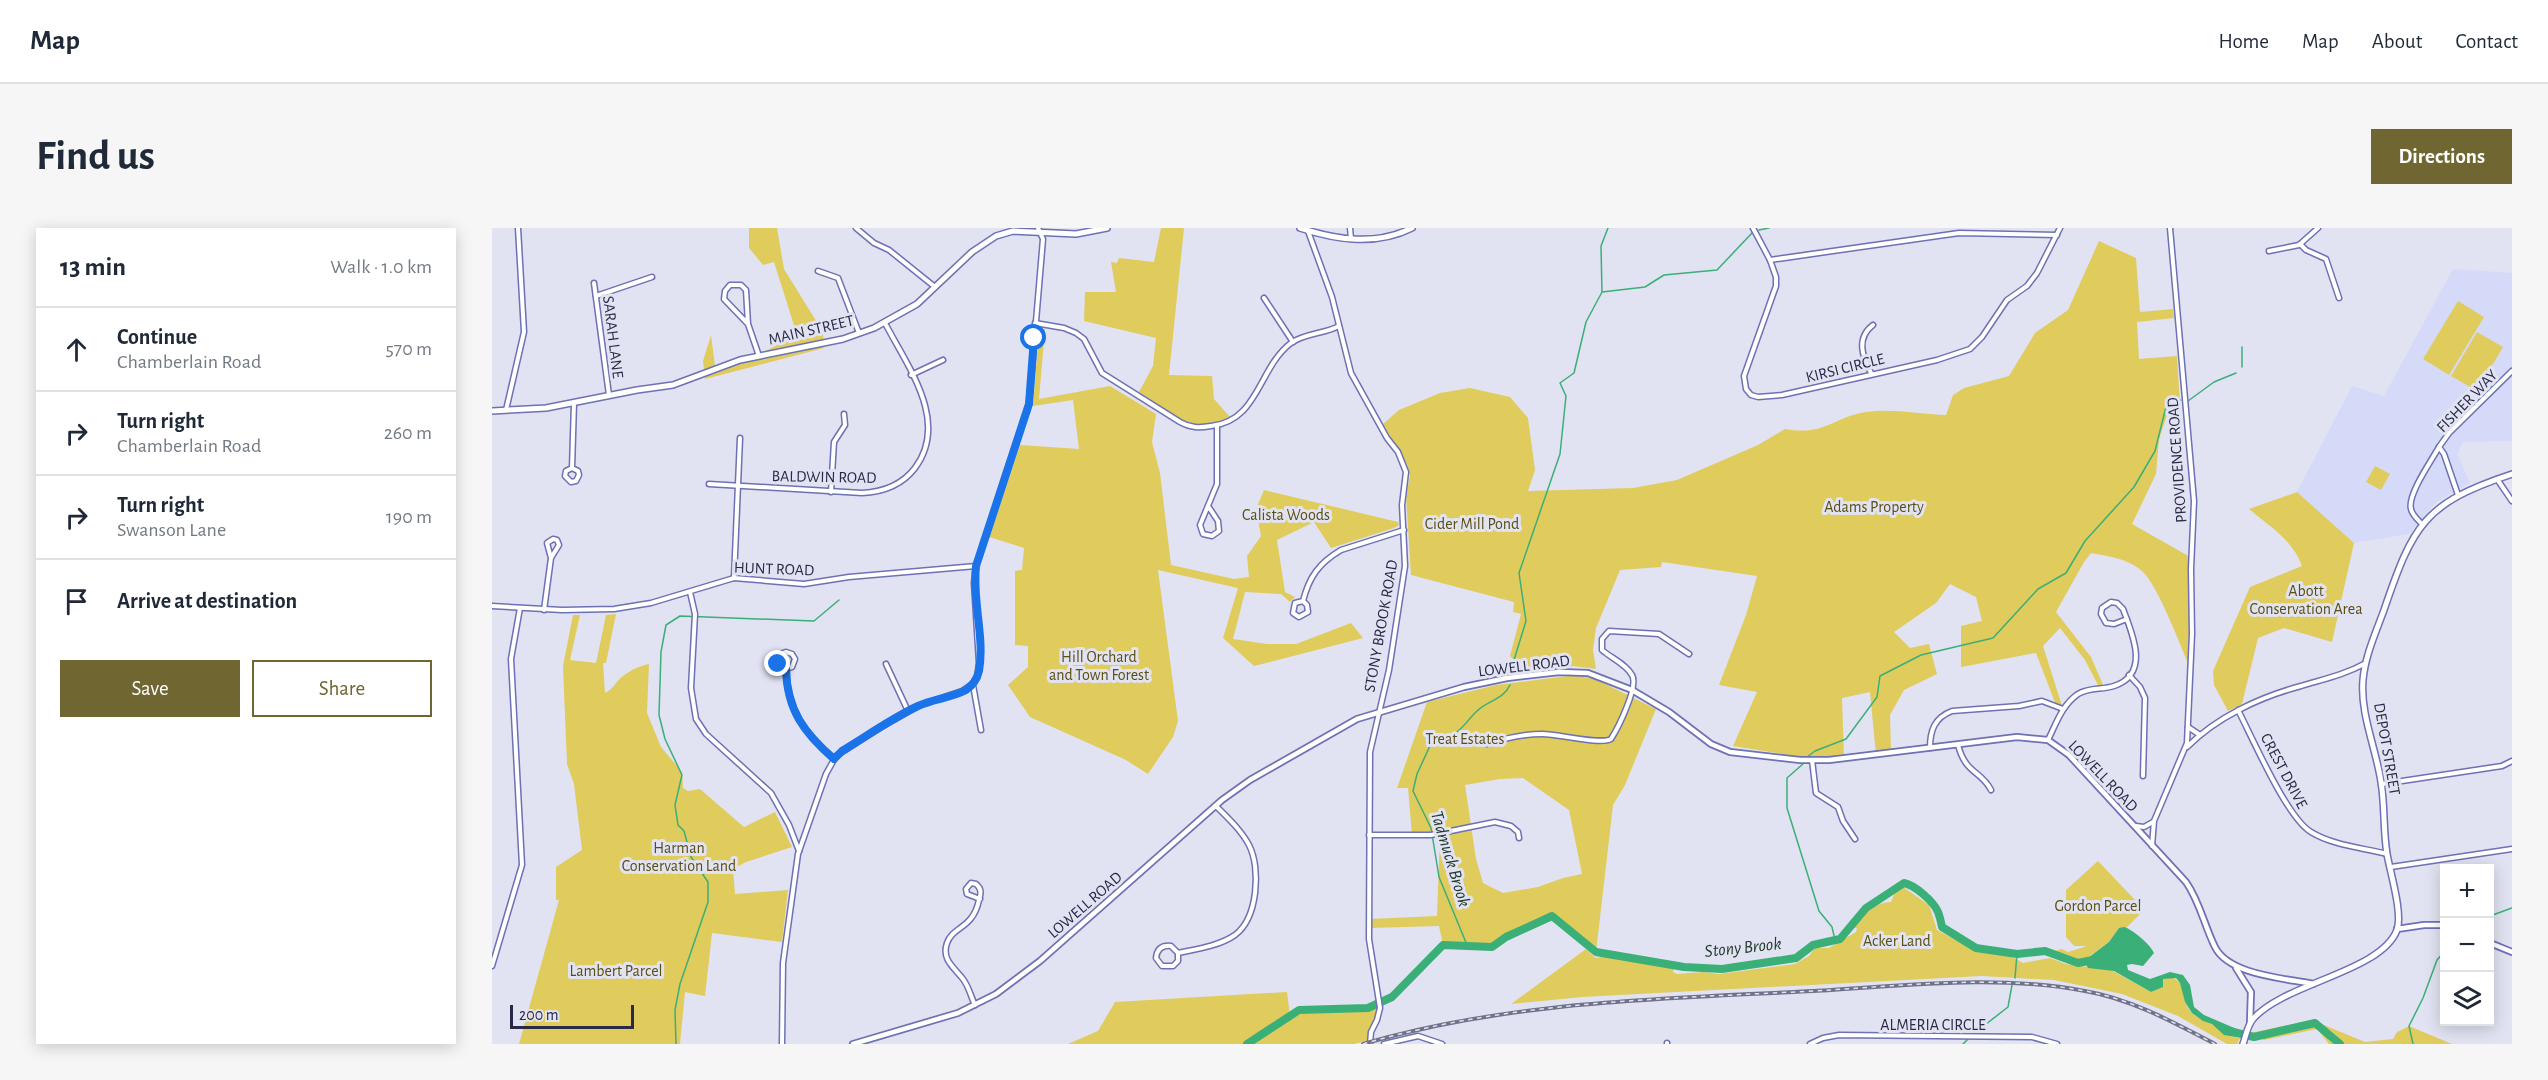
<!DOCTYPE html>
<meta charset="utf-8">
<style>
body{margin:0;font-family:"Alegreya Sans",sans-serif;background:#f6f6f7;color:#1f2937}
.controls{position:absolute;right:18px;bottom:18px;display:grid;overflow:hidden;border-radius:0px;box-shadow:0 3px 15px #0003}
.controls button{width:54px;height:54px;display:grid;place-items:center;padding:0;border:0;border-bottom:2px solid #e0e1e3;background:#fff;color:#1f2937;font:30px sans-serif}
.scale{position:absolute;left:18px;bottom:15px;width:124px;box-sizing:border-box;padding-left:6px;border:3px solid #282a46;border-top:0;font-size:16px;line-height:21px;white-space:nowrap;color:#282a46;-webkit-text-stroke:4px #e1e3f2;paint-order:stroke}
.stop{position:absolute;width:18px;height:18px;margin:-14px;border:4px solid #1a73e8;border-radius:50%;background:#fff}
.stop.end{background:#1a73e8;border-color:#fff;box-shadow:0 2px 6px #0008}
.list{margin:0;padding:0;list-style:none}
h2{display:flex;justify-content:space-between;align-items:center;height:78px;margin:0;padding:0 24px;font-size:26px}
h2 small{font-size:20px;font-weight:400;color:#747a83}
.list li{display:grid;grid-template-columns:39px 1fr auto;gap:18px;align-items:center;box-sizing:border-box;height:84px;padding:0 24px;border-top:2px solid #e0e1e3}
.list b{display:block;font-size:22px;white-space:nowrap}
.list p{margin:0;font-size:20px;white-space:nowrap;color:#747a83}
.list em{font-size:20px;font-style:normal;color:#747a83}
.actions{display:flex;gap:12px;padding:18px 24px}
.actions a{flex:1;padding:14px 0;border:2px solid #6f6632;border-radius:0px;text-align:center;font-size:21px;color:#6f6632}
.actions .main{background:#6f6632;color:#fff}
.icon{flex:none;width:33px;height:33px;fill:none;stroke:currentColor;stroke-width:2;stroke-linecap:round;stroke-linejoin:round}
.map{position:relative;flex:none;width:2020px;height:816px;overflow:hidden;border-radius:0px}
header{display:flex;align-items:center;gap:36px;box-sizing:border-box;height:84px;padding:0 30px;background:#fff;border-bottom:2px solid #e0e1e3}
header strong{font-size:28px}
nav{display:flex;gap:33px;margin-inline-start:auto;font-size:21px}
.intro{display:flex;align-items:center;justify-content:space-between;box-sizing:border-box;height:144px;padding:0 36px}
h1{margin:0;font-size:42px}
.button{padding:15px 27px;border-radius:0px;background:#6f6632;color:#fff;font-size:21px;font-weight:700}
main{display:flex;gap:36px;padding:0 36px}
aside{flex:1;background:#fff;border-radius:0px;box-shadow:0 3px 15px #0003}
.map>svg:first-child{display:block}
.built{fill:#d5daf9}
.green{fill:#e0cb5d;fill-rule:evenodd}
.water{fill:#3baf78}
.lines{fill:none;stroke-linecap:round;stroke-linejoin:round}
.stream{stroke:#3baf78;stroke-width:1.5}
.river{stroke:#3baf78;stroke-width:8}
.minor-casing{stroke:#6c72b3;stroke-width:7}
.tertiary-casing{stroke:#6c72b3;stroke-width:8}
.secondary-casing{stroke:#6c72b3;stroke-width:8}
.minor{stroke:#fff;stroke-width:4}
.tertiary{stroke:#fff;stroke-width:4.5}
.secondary{stroke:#fff;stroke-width:5}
.rail-casing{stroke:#707289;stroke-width:4}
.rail{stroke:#e1e3f2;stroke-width:1.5;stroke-dasharray:4.5;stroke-linecap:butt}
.route{stroke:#1a73e8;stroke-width:8}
.labels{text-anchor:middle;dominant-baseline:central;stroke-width:6;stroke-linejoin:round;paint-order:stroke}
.street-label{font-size:16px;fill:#282a46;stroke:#e1e3f2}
.park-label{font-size:16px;fill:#5a4f13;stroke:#e1e3f2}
.water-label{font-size:18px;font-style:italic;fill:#223b2d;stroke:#e1e3f2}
</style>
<header>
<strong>Map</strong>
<nav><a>Home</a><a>Map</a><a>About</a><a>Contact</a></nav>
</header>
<div class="intro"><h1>Find us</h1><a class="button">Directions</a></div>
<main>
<aside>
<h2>13 min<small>Walk · 1.0 km</small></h2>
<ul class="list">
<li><svg class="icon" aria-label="ahead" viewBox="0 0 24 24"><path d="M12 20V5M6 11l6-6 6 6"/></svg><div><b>Continue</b><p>Chamberlain Road</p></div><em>570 m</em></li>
<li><svg class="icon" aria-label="right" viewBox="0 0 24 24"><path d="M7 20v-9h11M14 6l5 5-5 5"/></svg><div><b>Turn right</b><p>Chamberlain Road</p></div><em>260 m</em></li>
<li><svg class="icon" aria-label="right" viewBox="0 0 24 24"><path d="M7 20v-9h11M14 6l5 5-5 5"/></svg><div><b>Turn right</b><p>Swanson Lane</p></div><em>190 m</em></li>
<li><svg class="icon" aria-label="arrive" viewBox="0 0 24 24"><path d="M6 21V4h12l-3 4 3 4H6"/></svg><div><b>Arrive at destination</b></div></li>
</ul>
<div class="actions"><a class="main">Save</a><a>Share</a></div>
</aside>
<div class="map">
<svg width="2020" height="816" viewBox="0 0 2020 816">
<rect width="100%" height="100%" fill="#e1e3f2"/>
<polygon class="built" points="1961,41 2020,45 2020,213 1971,214 1965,226 1978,255 1944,274 1917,306 1862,315 1805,264 1860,158 1892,168"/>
<g class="green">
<polygon points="257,0 285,0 292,41 331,104 332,120 213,151 211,133 219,107 223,138 265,127 289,115 306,110 282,34 271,37 257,20"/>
<path d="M669 0H692L677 147 720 148 722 171 738 189C729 192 720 197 710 197 688 196 665 175 647 164L661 138 664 110 592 93 593 64H624L619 34 625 35 627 30 662 34Z"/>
<path d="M1607 13 1644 30 1648 84 1681 81 1682 90 1645 94 1647 131 1685 128 1688 177 1678 178 1667 211 1664 246 1640 296 1700 330 1698 440C1688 417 1667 360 1651 344 1637 331 1617 328 1599 325L1592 334 1564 384 1599 429 1612 459H1607L1593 432 1568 400 1551 418 1571 481 1564 477 1544 425 1469 439V398L1490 393 1484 369 1458 356 1444 375 1402 404 1418 420 1437 416 1445 446 1412 462 1398 487 1399 525 1384 527 1378 464 1350 470 1352 530 1303 528 1241 518 1265 464 1227 457 1254 387 1265 348 1170 334 1169 339 1128 342 1104 400 1101 422 1104 441 1081 438 1023 447 1024 434 1018 428 1029 386 1021 384 1022 374 919 347 914 268 918 248 915 237 891 196 907 182 948 165 978 160 1018 169 1036 190 1043 242 1036 263 1141 260 1185 252 1266 217 1293 201C1333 208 1339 190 1374 184 1401 180 1427 186 1454 187L1461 167 1472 160 1517 148 1543 105 1576 82Z"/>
<polygon points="1966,73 1992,89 1957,147 1931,131"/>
<polygon points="550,101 553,101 547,171 618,158 664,186 660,214 668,245 679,337 742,351 757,349 755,328 769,308 764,281 772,262 906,294 907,297 902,300 839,320 822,294 785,312 793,364 803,369 798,374 789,366 753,364 741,411 775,416 804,416 859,395 871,410 762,438 731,410 746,360 666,342 686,493 681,509 656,546 634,532 538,489 516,457 536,439 536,418 523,417 523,343 530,342 532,320 497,309 528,217 587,221 581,172 541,178 547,102"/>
<polygon points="1985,104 2011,119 1985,163 1959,148"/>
<polygon points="1883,238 1898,246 1889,262 1874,254"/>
<path d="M1805 264 1862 315 1840 414 1792 400 1766 410 1750 476 1736 483 1722 457 1721 443 1758 359 1810 338C1801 312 1777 298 1757 281Z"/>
<path d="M124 386 114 435H111L113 465C121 462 124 453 131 448 139 442 147 438 157 436L155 485 169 519 190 544 191 560 196 563 208 561 252 599 283 584 300 619 254 634 241 641 243 666 296 662 290 714 220 705 213 768 193 764 188 816H27L67 672H64V639L90 622 82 556 75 536 71 438 81 387H88L78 432 104 435 114 387Z"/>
<path d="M1084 447 1103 451 1164 481 1133 557 1121 577 1104 724 1060 688 1014 709 1000 719 951 717 947 698 877 700V691L945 688 948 606 920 607 916 560H905L935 474 1004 457ZM1031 550 1077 582 1090 646 1071 650 1046 659 1011 665 991 655 984 631 973 557 1008 551Z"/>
<polygon points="1606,633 1645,674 1648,686 1634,700 1627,700 1617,714 1591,733 1562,723 1570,721 1576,724 1595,718 1582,718 1574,709 1574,662"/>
<path d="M1411 659 1437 677 1445 702 1484 723 1515 726 1531 735 1558 730 1574 736 1619 742 1659 764 1671 759V751L1681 749 1688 755C1692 762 1691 771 1695 778 1700 788 1708 791 1718 795 1731 800 1731 808 1748 810L1745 816H1735L1686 788 1630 766 1562 752 1490 748 1090 769 1019 776 1094 721 1104 730 1112 728 1178 738 1182 740 1181 744 1185 746 1211 744 1227 746 1303 736 1317 728 1323 720H1337L1364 704 1365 700H1359C1364 688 1386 673 1399 674L1403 664Z"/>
<polygon points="795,764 798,788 807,782 888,780 878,812 862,816 576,816 606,803 623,774"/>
<polygon points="1820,792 1873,814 1901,811 1905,804 1917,798 1960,816 1837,816 1825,801 1772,812 1758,805"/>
</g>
<path class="water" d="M1632 699C1640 701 1659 717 1662 725L1651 738 1640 736 1635 737 1636 742 1658 751 1678 744 1691 747 1698 757 1702 779 1712 787 1747 802 1745 809 1732 807 1720 796 1711 793 1700 785 1693 774 1688 755 1684 750 1671 751V759L1659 764 1622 743 1596 740 1592 733 1617 714 1627 700Z"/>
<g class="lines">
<g class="stream">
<polyline points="1267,2 1277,0"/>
<polyline points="1110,64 1153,59 1172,47 1225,42 1260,5"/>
<polyline points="1750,119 1750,139"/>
<polyline points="1696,173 1722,154 1744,145"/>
<polyline points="1018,445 1034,393 1027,345 1068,226 1074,168 1068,155 1082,145 1094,94 1110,64 1109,18 1116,0"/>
<polyline points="1315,529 1323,523 1354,511 1385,469 1388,448 1429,427 1501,410 1546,361 1574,345 1593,313 1642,259 1663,223 1674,179 1689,172"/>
<polyline points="1312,535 1295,550 1295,580 1327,683 1340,699 1343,712"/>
<polyline points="1998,688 2020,680"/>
<path d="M975 717 947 649 939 600 921 563 925 546 943 507C969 510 969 498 985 483 996 472 1011 472 1018 457"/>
<polyline points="1523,750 1525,726"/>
<polyline points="1480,807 1516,779 1520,757"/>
<polyline points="184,816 183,782 188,756 216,674 216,654 199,629 192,603 186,597 183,577 190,547 173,511 167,487 169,424 174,397 188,388 322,393 347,372"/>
<polyline points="1471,816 1477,810"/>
<polyline points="1921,816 1917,798 1931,770 1945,732 1952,724"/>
</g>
<g class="river">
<polyline points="1737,803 1762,809 1823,795 1848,816"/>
<path d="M755 816 807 782 876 780 900 769 951 717 1000 719 1014 709 1060 688 1104 724 1192 739 1230 741 1304 730 1321 717 1348 711 1374 680 1412 655C1423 657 1442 674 1446 684 1448 689 1449 694 1450 699L1484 720 1525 726 1553 723 1586 735 1601 732"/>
</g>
<defs>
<g id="minor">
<polyline points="364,0 382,15 397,22 443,59"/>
<polyline points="858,0 859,11"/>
<polyline points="1261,0 1278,32 1284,49 1284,58 1252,148 1254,161 1259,167 1266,169 1290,167 1445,132 1478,121 1490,109 1515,72 1535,58 1545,45 1568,0"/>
<polyline points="816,3 840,69 859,145 895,210 906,224 914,244 910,277 913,338 897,442 878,524 877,711 888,780 885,792 879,804 878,816"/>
<polyline points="1808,16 1814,22 1834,31 1847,70"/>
<polyline points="1777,23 1807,17 1826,0"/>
<polyline points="1278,32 1467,5 1565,7"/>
<polyline points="326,43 346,50 367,105"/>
<polyline points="102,55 117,167"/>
<polyline points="104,68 160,49"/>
<polyline points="772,70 801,114"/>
<path d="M543 95 572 100 584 105 592 111 610 145 688 194C699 200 707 200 719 198 767 193 766 140 799 115 813 105 832 106 847 98"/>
<polyline points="256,96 254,62 249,57 238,57 233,63 232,71 256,96 267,128"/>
<path d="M1379 145C1370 128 1364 110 1381 97"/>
<polyline points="419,147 451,132"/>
<polyline points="14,182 32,104 26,0"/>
<polyline points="80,240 86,243 87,247 84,253 79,254 73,248 74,243 80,240 82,175"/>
<polyline points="2005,251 2020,273"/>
<path d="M217 256 370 265C391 264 410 257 423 240 458 193 415 138 393 95"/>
<polyline points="339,264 342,214 353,197 352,186"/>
<polyline points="1966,267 1952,226 1947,219 1957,205 2020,143"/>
<polyline points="716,278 726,293 727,303 720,308 711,306 708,297 725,256 725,198"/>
<path d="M1931 297C1926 292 1920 287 1919 281 1915 267 1940 232 1947 219"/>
<polyline points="242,350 248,210"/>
<polyline points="198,364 203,386 199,460 204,491 214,506 279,565 297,597 307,623"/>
<path d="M811 373 803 375 801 385 807 389 816 384 815 377 811 373C817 349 827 335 849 322L912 302"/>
<polyline points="0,378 70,382 122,381 159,375 242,350 312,356 357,349 484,338"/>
<polyline points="52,382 59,330 67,317 65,312 61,311 55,315 59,330"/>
<polyline points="394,436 416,483"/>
<path d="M294 441 287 439 285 432 288 426 294 424 300 426 303 431 300 439 294 441C295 482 312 504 342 531"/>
<polyline points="1637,447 1648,459 1653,470 1651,548"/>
<polyline points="481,457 489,502"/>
<path d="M1746 482C1761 511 1795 590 1819 604 1840 617 1871 620 1895 626"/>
<polyline points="1696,499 1708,507"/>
<path d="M1556 512C1564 496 1570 477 1586 466 1598 459 1610 462 1622 458 1659 446 1640 405 1631 381L1625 375 1619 374 1610 380 1609 386 1614 395 1622 396 1635 391"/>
<path d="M995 516C1011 511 1034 506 1050 506 1067 506 1108 517 1119 511 1126 500 1147 458 1140 447 1134 436 1119 430 1110 422V411L1117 403 1167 406 1197 426"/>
<path d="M1466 517C1474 547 1489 542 1499 562"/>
<path d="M1695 519C1725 489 1768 469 1809 458 1832 451 1852 447 1874 435"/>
<path d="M1438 520C1438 503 1442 490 1460 483L1527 478 1550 473 1571 481"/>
<polyline points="1320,532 1324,565 1346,579 1351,593 1363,611"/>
<polyline points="1890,556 2010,538 2020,533"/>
<polyline points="1644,598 1652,599 1661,594"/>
<polyline points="877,607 939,607 1003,594 1019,598 1026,604 1027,610"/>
<polyline points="1660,618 1662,593 1695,515 1700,406 1699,341 1702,273 1678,0"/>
<polyline points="1899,639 2020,621"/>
<path d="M686 725 679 718C670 717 665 721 664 730L670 738H681L686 733V725C705 721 727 718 743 707 766 690 769 640 757 617 749 602 736 590 724 578"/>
<polyline points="0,738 30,637 19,431 28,380"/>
<path d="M483 777C479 769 477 759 471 751 463 740 449 732 455 715 461 698 481 701 487 672 489 665 490 661 484 656L479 655 474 661 475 666 488 671"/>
<polyline points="290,816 291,735 306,626 334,546 344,528 386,501 428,477 470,463 480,456 485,450 487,435 482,355 484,338 537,176 551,11 546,0"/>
<polyline points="892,816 926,808 950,816"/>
<polyline points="1175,816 1175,815"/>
<polyline points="1318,816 1331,810 1347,807 1540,809 1565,816"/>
</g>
<g id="tertiary">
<polyline points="1905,701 1932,697 1952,697"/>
<polyline points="1998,715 2020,724"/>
<polyline points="1744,740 1759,764 1758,795"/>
<path d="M361 816 466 785 504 766 548 733 730 572 758 552 865 491 972 459 1015 450 1067 444 1096 445 1140 462 1177 484 1219 516 1238 524 1308 532H1337L1525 509 1556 512 1577 527 1694 654C1708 674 1712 697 1723 719 1737 747 1792 750 1821 756"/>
</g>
<g id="secondary">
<path d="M808 0C845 12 884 18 920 0"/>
<polyline points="0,183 54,180 145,162 181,157 248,132 351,111 382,100 425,76 480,24 504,8 521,3 584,6 615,0"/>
<path d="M1751 816C1754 808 1755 798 1761 791 1792 755 1889 744 1905 702 1911 685 1898 644 1895 626 1891 602 1893 577 1889 554 1884 520 1868 486 1871 452 1873 428 1884 404 1892 382 1921 297 1932 275 2020 246"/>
</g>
</defs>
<use href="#minor" class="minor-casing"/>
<use href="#tertiary" class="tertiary-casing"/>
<use href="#secondary" class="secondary-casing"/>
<use href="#minor" class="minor"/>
<use href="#tertiary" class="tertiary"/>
<use href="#secondary" class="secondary"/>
<defs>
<path id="rail" d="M871 816C1018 773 1169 771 1321 763 1410 758 1504 746 1593 763 1639 771 1681 794 1723 816"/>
</defs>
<use href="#rail" class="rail-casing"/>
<use href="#rail" class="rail"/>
</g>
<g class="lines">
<path class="route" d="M286 436 294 441C295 482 312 505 342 531L350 523C375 508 400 490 426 478 441 471 459 470 474 462 480 458 485 451 487 443 493 409 480 373 484 338L537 176 542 110"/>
</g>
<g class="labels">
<g class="street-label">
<text transform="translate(319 102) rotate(-13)">MAIN STREET</text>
<text transform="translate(121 109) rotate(83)">SARAH LANE</text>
<text transform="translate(1353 140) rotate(-14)">KIRSI CIRCLE</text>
<text transform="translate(1975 173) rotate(-46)">FISHER WAY</text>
<text transform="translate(1685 232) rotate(-94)">PROVIDENCE ROAD</text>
<text transform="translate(332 249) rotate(1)">BALDWIN ROAD</text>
<text transform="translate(282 341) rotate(2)">HUNT ROAD</text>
<text transform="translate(889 398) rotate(-80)">STONY BROOK ROAD</text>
<text transform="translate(1032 438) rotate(-7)">LOWELL ROAD</text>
<text transform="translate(1895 521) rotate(80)">DEPOT STREET</text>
<text transform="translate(1792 543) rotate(62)">CREST DRIVE</text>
<text transform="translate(1611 548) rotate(46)">LOWELL ROAD</text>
<text transform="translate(593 677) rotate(-41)">LOWELL ROAD</text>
<text x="1441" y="797">ALMERIA CIRCLE</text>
</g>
<g class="park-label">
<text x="1382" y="279">Adams Property</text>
<text x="794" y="287">Calista Woods</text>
<text x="980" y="296">Cider Mill Pond</text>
<text x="1814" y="363">Abott<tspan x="1814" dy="18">Conservation Area</tspan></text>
<text x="607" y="429">Hill Orchard<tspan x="607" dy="18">and Town Forest</tspan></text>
<text x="973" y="511">Treat Estates</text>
<text x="187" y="620">Harman<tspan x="187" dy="18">Conservation Land</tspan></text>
<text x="1606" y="678">Gordon Parcel</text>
<text x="1405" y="713">Acker Land</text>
<text x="124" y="743">Lambert Parcel</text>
</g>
<g class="water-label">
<text transform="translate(958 631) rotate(73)">Tadmuck Brook</text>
<text transform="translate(1251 720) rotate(-6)">Stony Brook</text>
</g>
</g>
</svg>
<div class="controls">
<button>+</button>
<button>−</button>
<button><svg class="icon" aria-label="layers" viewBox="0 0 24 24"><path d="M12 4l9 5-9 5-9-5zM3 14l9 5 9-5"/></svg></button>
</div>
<div class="scale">200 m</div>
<div class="stop" style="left:542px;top:110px"></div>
<div class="stop end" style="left:286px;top:436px"></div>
</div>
</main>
